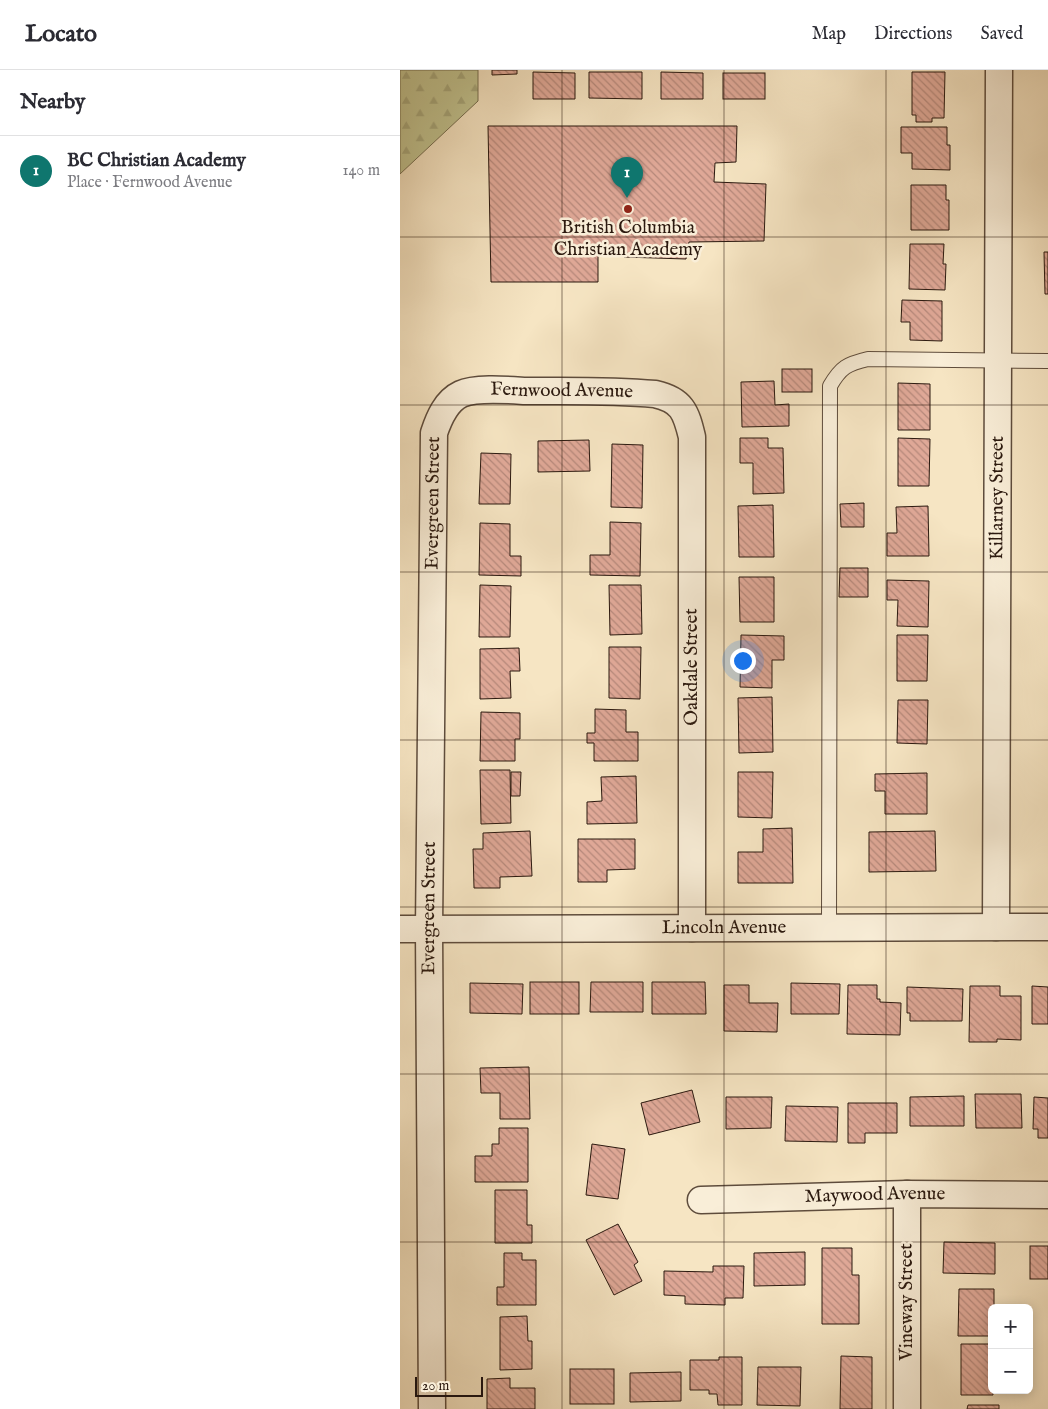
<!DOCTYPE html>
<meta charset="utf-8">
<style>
body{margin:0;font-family:"IM FELL English",serif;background:#f7f7f7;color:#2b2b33}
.controls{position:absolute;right:15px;bottom:15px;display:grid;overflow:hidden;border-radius:8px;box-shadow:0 2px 12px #0003}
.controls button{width:45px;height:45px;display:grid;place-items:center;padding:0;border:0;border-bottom:1px solid #e1e1e2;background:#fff;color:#2b2b33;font:25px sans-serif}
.scale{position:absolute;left:15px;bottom:12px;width:68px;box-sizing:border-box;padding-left:5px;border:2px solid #2b190f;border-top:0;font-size:14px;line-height:18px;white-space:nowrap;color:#2b190f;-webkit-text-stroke:4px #f9eed8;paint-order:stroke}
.you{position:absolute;left:342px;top:590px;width:18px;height:18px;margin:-12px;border:4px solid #fff;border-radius:50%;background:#1a73e8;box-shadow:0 0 0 8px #1a73e833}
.badge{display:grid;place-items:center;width:32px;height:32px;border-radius:50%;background:#0f766e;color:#fff;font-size:16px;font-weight:700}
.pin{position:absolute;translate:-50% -41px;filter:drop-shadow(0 1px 2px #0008)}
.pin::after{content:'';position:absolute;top:26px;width:18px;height:15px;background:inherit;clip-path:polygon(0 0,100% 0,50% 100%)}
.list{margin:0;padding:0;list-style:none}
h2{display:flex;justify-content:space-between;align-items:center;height:65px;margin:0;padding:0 20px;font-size:21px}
h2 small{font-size:16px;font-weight:400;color:#7c7c81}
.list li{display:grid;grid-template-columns:32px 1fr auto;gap:15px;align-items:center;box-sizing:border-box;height:70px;padding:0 20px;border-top:1px solid #e1e1e2}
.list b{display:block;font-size:19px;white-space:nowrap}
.list p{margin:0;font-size:16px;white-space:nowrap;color:#7c7c81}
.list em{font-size:16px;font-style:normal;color:#7c7c81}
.map{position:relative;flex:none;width:648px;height:1339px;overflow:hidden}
header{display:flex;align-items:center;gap:30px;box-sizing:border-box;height:70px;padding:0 25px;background:#fff;border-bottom:1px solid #e1e1e2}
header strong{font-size:24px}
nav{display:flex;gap:28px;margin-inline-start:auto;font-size:18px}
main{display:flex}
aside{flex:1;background:#fff}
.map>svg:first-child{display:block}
.forest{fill:url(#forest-firs);stroke:#766e50}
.building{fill:url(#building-back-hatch);stroke:#2b190f}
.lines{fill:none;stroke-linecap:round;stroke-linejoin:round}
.service-casing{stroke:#5e4c3c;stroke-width:16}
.minor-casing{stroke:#5e4c3c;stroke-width:29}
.service{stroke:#f9eed8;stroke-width:14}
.minor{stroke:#f9eed8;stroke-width:26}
.grid{fill:none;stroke:#2b190f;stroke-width:1;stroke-opacity:0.55}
.poi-dot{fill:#8f2418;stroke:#f9eed8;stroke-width:2}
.labels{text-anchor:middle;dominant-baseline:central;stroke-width:5;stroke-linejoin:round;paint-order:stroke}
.poi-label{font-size:19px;fill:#2b190f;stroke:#f9eed8}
.street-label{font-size:19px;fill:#2b190f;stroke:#f9eed8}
</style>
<header>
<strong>Locato</strong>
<nav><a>Map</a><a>Directions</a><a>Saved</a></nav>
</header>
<main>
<aside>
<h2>Nearby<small></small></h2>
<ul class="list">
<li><span class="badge">1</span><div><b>BC Christian Academy</b><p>Place · Fernwood Avenue</p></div><em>140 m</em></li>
</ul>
</aside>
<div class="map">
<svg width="648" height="1339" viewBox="0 0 648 1339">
<defs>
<pattern id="forest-firs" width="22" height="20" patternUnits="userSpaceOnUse" patternTransform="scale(1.25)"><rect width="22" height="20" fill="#c1c390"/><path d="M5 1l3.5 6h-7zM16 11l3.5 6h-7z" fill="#a6a77b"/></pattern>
<pattern id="building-back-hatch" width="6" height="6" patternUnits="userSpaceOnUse" patternTransform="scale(1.25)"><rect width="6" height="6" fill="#dfa897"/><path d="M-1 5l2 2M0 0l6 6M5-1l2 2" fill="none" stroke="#b5887a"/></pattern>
</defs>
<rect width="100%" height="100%" fill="#f6e5c3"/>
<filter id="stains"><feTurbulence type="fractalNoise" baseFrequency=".004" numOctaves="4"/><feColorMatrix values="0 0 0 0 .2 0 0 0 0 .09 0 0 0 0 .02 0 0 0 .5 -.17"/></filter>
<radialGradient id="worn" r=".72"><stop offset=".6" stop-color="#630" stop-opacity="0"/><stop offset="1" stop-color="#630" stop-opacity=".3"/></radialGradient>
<polygon class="forest" points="0,0 78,0 78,31 0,104"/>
<g class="building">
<polygon points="92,0 117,0 117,4 92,5"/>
<polygon points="133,2 175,3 175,29 133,29"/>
<polygon points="189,2 242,2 242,29 189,28"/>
<polygon points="261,2 303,3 303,29 261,29"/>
<polygon points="512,2 545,2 544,48 532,48 532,52 516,52 516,45 512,45"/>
<rect x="323" y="3" width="42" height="26"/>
<polygon points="88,56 337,56 336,92 315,93 314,112 366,114 364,171 289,172 286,189 224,187 225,178 198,178 198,212 91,212"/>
<polygon points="501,57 547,57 547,75 550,75 550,100 512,99 512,83 501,83"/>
<polygon points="511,115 546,115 546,130 549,130 549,160 511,160"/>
<polygon points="510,174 544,174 543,194 546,194 545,220 509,219"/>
<polygon points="644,182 648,182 648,224 645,224"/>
<polygon points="502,230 542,231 542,271 510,270 510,252 501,252"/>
<rect x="382" y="299" width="30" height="23"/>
<polygon points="374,311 375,335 389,334 389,356 342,357 341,312"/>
<polygon points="498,313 530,314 530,360 498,360"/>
<polygon points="340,368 368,368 368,378 383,378 384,423 353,424 353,393 340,393"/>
<polygon points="498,368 530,369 529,416 498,416"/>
<polygon points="189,370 190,401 138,402 138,371"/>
<polygon points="212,374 243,375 242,438 211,437"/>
<polygon points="81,383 111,384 110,434 79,434"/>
<polygon points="464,433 464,457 441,457 440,434"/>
<polygon points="373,435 374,487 339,487 338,436"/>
<polygon points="528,436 529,486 487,486 487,463 497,463 496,437"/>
<polygon points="210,452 241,453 240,506 190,505 190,485 210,485"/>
<polygon points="80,453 110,454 110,486 121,486 121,506 79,505"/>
<polygon points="440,498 468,498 468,527 439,527"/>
<polygon points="339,507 374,507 374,552 340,552"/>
<polygon points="487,510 529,511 528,557 497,556 498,530 487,530"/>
<polygon points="80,515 111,516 110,567 79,567"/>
<polygon points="209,515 241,515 242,564 210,565"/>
<polygon points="341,565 384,566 384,590 372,590 372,618 340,617"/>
<polygon points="497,565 528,565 527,611 497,611"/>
<polygon points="209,577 241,577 240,629 209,628"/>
<polygon points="119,578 120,601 110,601 111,628 80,629 80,579"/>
<polygon points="372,627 373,682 339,683 338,628"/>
<polygon points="498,630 528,630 527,674 497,673"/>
<polygon points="195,639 226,640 226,662 238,662 238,691 194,691 194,673 187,673 187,663 195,663"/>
<polygon points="81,642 120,643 120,669 115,669 115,691 80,691"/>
<polygon points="80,700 110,700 111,753 81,754"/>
<polygon points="111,702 121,702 120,726 111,726"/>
<polygon points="338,702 373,702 372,748 338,747"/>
<polygon points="527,703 527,744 485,744 485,721 475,721 475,704"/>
<polygon points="236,706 237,753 187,754 187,732 202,731 201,707"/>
<polygon points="392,758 393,813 338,813 338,782 363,782 363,759"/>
<polygon points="130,761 132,806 100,807 100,818 74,818 73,779 83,779 83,763"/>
<polygon points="535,761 536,801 469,802 469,762"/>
<polygon points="178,769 235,769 235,799 207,800 207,812 178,812"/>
<rect x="130" y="912" width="49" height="32"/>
<polygon points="191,912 243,912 243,942 190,942"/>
<polygon points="252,912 305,912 306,944 252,944"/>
<polygon points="70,913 123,914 122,944 70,943"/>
<polygon points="391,913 440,914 439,944 391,944"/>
<polygon points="324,915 349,915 349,933 378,933 377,962 324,961"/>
<polygon points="448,915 477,915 477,929 480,929 480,932 501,933 500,965 447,964"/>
<polygon points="570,916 600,916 600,926 621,926 621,970 597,969 597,972 569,972"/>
<polygon points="632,916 648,917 648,954 632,954"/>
<polygon points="507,917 563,919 562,951 510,951 510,943 507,943"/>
<polygon points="129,997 130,1049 100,1049 100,1023 81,1023 80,998"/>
<polygon points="292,1020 300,1052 249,1065 241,1033"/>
<polygon points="575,1024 621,1024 622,1058 576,1058"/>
<polygon points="564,1026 564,1056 510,1056 510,1027"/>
<polygon points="326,1027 372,1027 371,1058 326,1059"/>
<polygon points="634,1027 648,1028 648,1068 638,1068 638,1059 633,1059"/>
<polygon points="448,1033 497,1033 497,1063 465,1063 465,1073 448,1073"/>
<polygon points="386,1036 438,1037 437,1072 385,1071"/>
<polygon points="99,1058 128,1058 128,1112 75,1112 75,1086 92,1086 92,1074 99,1074"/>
<polygon points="192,1074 225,1079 218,1129 186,1125"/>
<polygon points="95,1120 127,1120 127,1155 132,1155 132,1173 95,1173"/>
<polygon points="218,1154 238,1192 234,1195 242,1211 214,1225 186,1170"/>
<polygon points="544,1172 595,1173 595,1204 543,1203"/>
<rect x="630" y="1176" width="18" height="33"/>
<polygon points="422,1178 452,1178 452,1205 459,1205 459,1254 422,1254"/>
<polygon points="405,1182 405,1215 354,1216 354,1183"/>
<polygon points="104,1183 122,1183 122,1190 136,1190 136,1235 97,1235 97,1217 104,1217"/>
<polygon points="313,1196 344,1196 343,1228 325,1228 325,1235 285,1234 285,1226 264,1225 264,1201 313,1202"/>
<polygon points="559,1219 594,1219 594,1238 592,1238 592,1266 558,1266"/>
<polygon points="127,1246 128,1271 132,1271 132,1299 100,1300 100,1247"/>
<polygon points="561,1274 592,1274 593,1325 561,1325"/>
<polygon points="441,1286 472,1287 472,1339 440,1339"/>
<polygon points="319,1287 342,1287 342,1335 318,1335 317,1324 309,1324 309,1320 290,1320 290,1290 319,1290"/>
<polygon points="358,1297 401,1297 400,1336 357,1335"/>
<rect x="170" y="1299" width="44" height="35"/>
<polygon points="281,1302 281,1331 230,1332 230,1303"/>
<polygon points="110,1308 110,1318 135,1318 135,1339 87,1339 87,1309"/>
<polygon points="568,1335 599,1335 599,1339 567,1339"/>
</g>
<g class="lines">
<defs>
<path id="service" d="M429 858 430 316C441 297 447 294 468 289L648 291"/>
<g id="minor">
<path id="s1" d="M596 857 599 0"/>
<path id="s2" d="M0 859 648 857"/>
<path id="s3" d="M301 1130 507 1124 648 1125"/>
<path id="s4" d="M32 1339 29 859 34 363C39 348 46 331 61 324 76 317 109 320 126 321 169 321 212 320 255 324 282 330 286 342 292 367V858"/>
<polyline points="507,1339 507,1124"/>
</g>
</defs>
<use href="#service" class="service-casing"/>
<use href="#minor" class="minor-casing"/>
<use href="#service" class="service"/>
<use href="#minor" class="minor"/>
</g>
<path class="grid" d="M162 0V1339M324 0V1339M486 0V1339M0 167H648M0 335H648M0 502H648M0 670H648M0 837H648M0 1004H648M0 1172H648"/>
<circle class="poi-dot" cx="228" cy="139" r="5"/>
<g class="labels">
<g class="poi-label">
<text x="228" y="158">British Columbia<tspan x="228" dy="22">Christian Academy</tspan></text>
</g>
<g class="street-label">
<text stroke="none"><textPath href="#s4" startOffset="1126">Fernwood Avenue</textPath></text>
<text stroke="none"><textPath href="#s1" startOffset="429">Killarney Street</textPath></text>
<text stroke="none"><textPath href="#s4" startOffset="906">Evergreen Street</textPath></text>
<text transform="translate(292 597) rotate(-90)">Oakdale Street</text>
<text stroke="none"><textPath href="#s4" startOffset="501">Evergreen Street</textPath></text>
<text stroke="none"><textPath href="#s2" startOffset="324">Lincoln Avenue</textPath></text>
<text stroke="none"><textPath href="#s3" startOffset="174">Maywood Avenue</textPath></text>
<text transform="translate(507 1232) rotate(-90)">Vineway Street</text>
</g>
</g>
<rect width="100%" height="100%" filter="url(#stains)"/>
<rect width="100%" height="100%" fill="url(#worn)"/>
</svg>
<div class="controls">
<button>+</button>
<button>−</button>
</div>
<div class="scale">20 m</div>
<div class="you"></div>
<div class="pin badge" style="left:227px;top:128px">1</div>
</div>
</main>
